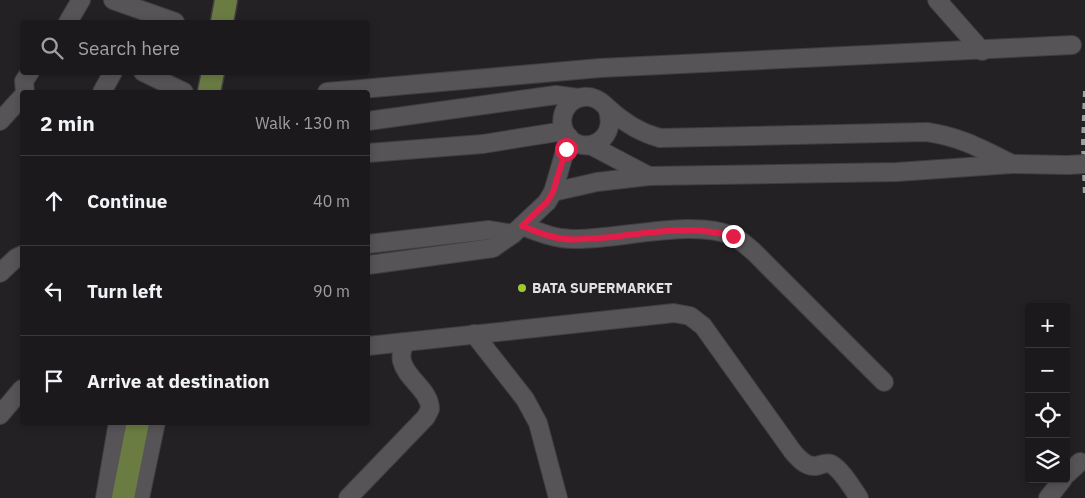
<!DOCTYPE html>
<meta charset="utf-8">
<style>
body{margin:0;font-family:"IBM Plex Sans",sans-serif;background:#242225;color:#f1f3f6}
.controls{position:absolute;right:15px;bottom:15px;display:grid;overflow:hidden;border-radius:5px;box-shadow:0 2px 8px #0003}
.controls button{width:45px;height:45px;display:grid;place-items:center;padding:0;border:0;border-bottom:1px solid #39383b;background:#1b191c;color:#f1f3f6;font:25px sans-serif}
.stop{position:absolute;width:15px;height:15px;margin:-11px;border:4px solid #e11d48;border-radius:50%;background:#fff}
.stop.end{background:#e11d48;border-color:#fff;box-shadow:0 1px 5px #0008}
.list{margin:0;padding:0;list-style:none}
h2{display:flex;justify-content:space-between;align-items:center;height:65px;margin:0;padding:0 20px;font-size:21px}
h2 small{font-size:16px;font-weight:400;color:#a0a0a3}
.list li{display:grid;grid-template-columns:32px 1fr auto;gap:15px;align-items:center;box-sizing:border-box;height:90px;padding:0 20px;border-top:1px solid #39383b}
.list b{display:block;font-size:19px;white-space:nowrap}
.list em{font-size:16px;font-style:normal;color:#a0a0a3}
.icon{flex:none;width:28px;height:28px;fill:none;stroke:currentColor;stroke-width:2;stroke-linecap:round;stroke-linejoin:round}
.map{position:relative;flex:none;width:1085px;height:498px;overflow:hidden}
.search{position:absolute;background:#1b191c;box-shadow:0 2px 8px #0003;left:20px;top:20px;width:350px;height:55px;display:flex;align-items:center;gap:12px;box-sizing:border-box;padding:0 18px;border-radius:5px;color:#a0a0a3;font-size:19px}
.panel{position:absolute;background:#1b191c;box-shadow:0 2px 8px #0003;left:20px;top:90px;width:350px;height:335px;border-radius:5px}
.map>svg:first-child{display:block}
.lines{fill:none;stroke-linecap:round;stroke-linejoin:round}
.minor-casing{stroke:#413e41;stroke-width:20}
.major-casing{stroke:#413e41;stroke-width:25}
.minor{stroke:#575457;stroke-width:18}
.major{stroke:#6b7c43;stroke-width:22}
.rail{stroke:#9e9c9e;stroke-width:4;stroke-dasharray:6 6;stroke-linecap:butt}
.minor-bridge-casing{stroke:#413e41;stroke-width:20;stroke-linecap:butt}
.minor-bridge{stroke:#575457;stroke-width:18}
.route{stroke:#e11d48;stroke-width:6}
.poi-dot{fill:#9eca2f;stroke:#242125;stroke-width:2}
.labels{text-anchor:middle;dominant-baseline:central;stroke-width:4.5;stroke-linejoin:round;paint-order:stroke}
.poi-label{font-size:14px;font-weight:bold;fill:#e2e0e2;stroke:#242125;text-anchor:start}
</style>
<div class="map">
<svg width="1085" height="498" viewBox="0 0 1085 498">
<rect width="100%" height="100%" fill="#242125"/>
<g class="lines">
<defs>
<g id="minor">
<polyline points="113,0 175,22"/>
<polyline points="937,0 982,51"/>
<polyline points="68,22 81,0"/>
<polyline points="143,72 184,92"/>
<polyline points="25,92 24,81 30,72"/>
<polyline points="102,92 113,72"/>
<polyline points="327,92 600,68 1072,45"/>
<path d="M607 108C621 144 576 159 564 130 561 123 562 114 566 108 572 98 585 94 596 99 601 101 603 104 608 108 622 121 641 133 660 138L927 132C961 137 982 149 1012 164"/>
<polyline points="0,121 22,97"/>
<polyline points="368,121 556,95 578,98"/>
<polyline points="590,145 649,176 897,172 1012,164 1068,165"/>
<polyline points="368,153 483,144 564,131"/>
<polyline points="553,192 597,182 649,176"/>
<path d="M522 226C539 232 555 239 573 239 619 240 693 218 733 236 741 240 748 247 754 252L884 382"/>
<polyline points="368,244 489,230 513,234"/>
<polyline points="368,265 493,248 513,234 547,202 553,192 569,137"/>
<polyline points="0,273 16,258 22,255"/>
<polyline points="474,334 525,399 538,423 558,498"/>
<path d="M368 346 674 313 690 316 703 326 793 452C799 459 806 467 816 466 821 465 826 462 831 464 841 469 853 489 859 498"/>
<polyline points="0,415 22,389"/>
<polyline points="1066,475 1080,462"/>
<polyline points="105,498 118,422"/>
<polyline points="140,498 156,422"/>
<path d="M348 498 426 417 430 409C430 390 406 379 402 361 400 355 403 348 404 342"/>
<polyline points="1048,498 1063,479"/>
</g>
<g id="major">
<polyline points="222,22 226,0"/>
<polyline points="209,92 213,72"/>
<polyline points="123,498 138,422"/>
</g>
</defs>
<use href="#minor" class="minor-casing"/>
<use href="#major" class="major-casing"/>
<use href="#minor" class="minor"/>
<use href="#major" class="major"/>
<polyline class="rail" points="1085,91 1083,143 1085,197"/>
<defs>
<polyline id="minor-bridge" points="1068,165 1085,164"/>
</defs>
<use href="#minor-bridge" class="minor-bridge-casing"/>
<use href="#minor-bridge" class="minor-bridge"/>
</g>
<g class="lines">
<path class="route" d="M566 149 553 192 547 202 522 226C533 230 543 235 554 237 572 242 593 238 612 237 653 232 692 225 733 236"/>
</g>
<circle class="poi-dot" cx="522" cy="288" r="5"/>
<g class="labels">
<g class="poi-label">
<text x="532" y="288">BATA SUPERMARKET</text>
</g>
</g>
</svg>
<div class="controls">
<button>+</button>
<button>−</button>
<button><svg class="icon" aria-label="locate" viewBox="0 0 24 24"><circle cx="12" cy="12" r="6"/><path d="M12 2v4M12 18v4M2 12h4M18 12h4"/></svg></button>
<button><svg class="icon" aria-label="layers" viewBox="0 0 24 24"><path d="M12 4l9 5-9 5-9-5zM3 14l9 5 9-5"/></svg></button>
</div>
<div class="stop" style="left:566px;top:149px"></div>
<div class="stop end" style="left:733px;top:236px"></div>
<div class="search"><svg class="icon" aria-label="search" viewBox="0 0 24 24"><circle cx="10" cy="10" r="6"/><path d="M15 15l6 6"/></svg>Search here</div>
<section class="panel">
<h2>2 min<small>Walk · 130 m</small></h2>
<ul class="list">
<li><svg class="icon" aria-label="ahead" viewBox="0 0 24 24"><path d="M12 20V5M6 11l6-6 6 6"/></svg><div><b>Continue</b></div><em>40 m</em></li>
<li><svg class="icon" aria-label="left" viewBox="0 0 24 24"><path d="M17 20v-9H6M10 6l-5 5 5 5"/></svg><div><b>Turn left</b></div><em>90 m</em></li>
<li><svg class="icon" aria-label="arrive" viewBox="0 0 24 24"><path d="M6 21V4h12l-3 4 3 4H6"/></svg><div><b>Arrive at destination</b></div></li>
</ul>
</section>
</div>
